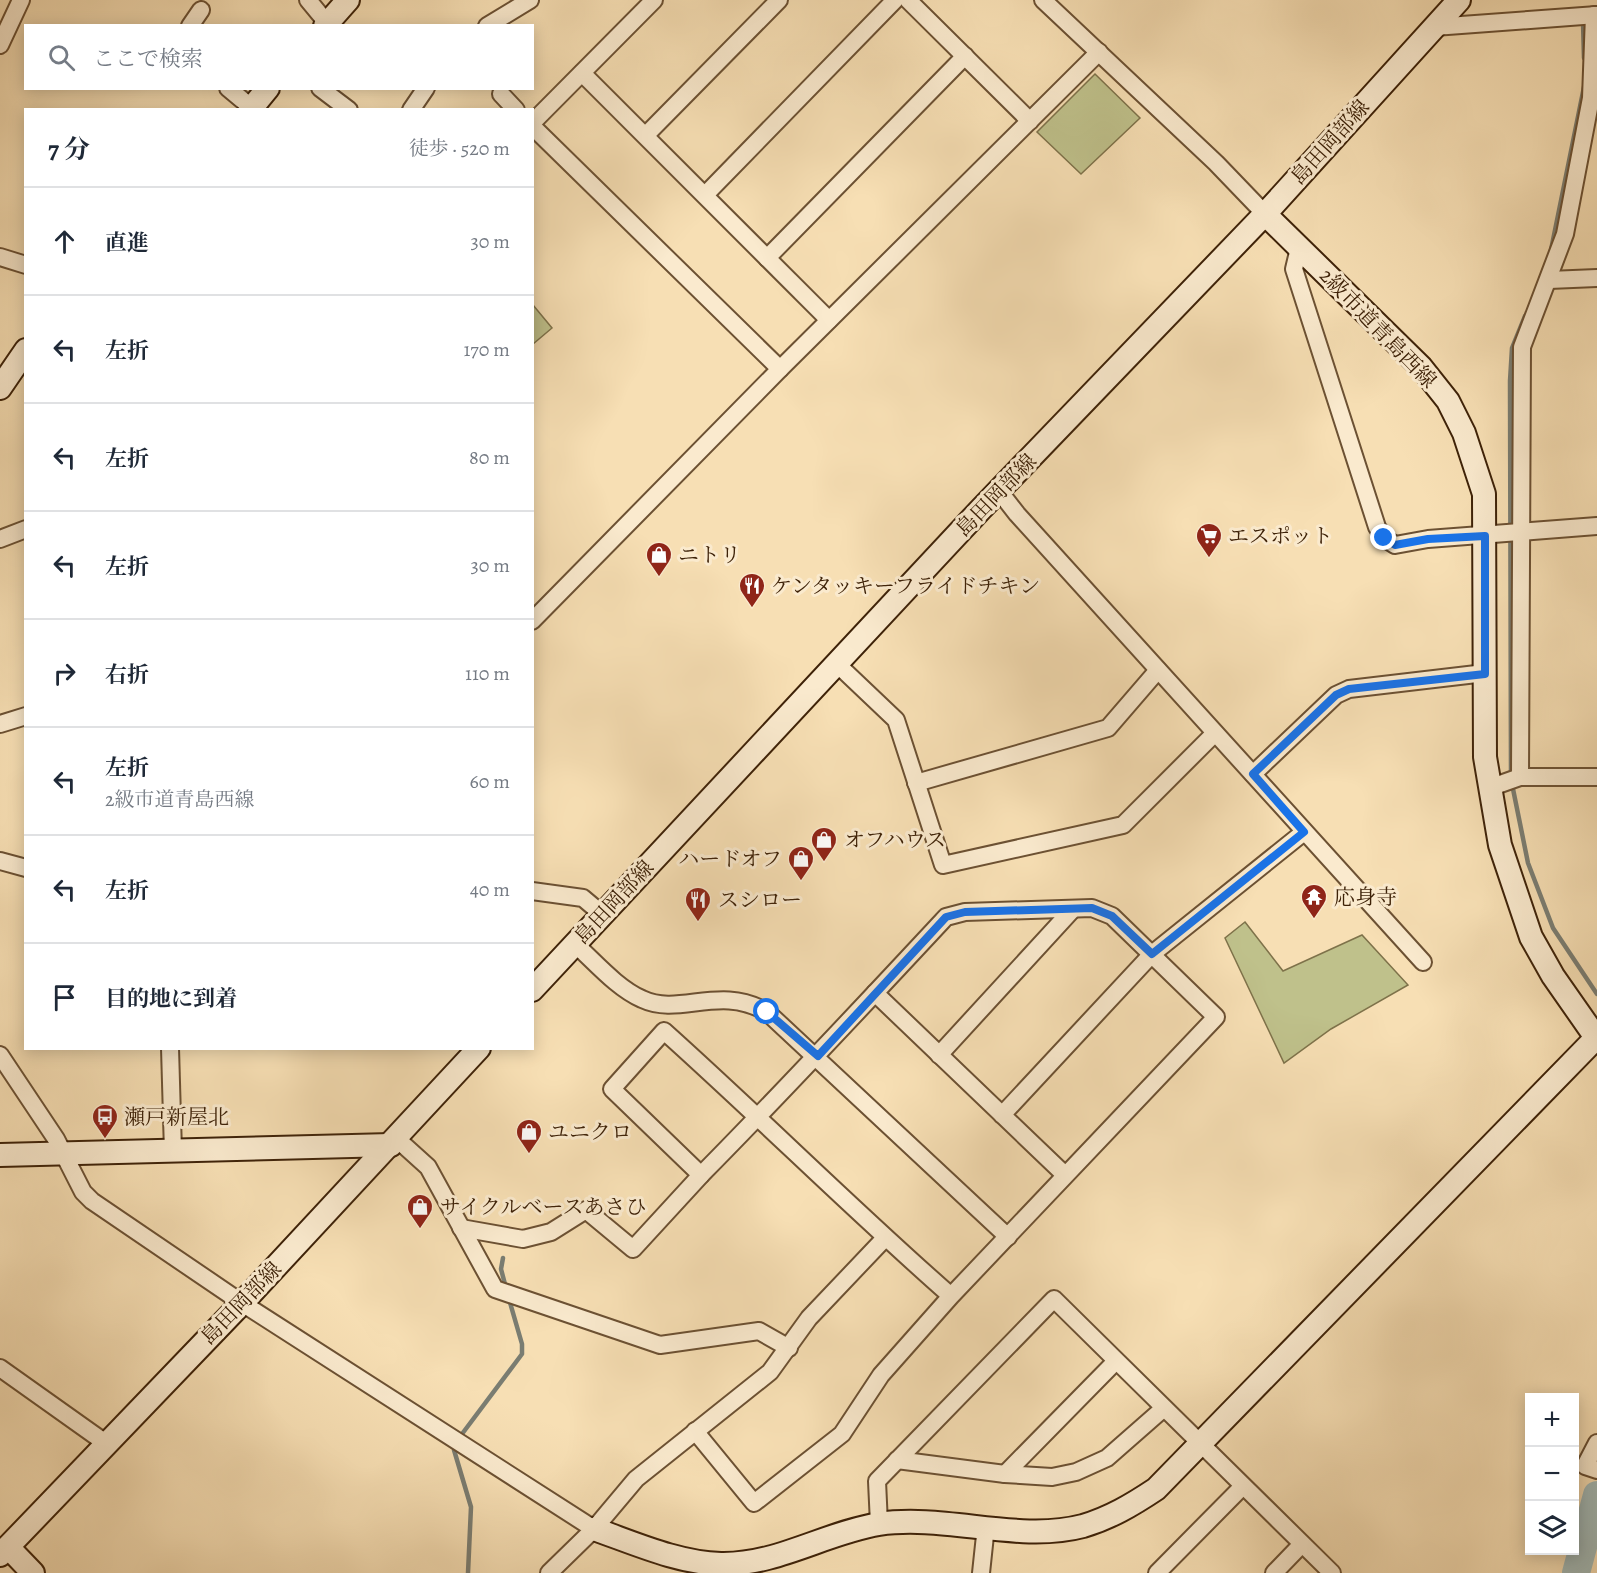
<!DOCTYPE html>
<html lang="ja">
<meta charset="utf-8">
<style>
body{margin:0;font-family:Alegreya,"Noto Serif JP",serif;background:#f2f2f3;color:#1f2937}
.controls{position:absolute;right:18px;bottom:18px;display:grid;overflow:hidden;border-radius:0px;box-shadow:0 3px 15px #0003}
.controls button{width:54px;height:54px;display:grid;place-items:center;padding:0;border:0;border-bottom:2px solid #e0e1e3;background:#fff;color:#1f2937;font:30px sans-serif}
.stop{position:absolute;width:18px;height:18px;margin:-14px;border:4px solid #1a73e8;border-radius:50%;background:#fff}
.stop.end{background:#1a73e8;border-color:#fff;box-shadow:0 2px 6px #0008}
.list{margin:0;padding:0;list-style:none}
h2{display:flex;justify-content:space-between;align-items:center;height:78px;margin:0;padding:0 24px;font-size:26px}
h2 small{font-size:20px;font-weight:400;color:#747a83}
.list li{display:grid;grid-template-columns:39px 1fr auto;gap:18px;align-items:center;box-sizing:border-box;height:108px;padding:0 24px;border-top:2px solid #e0e1e3}
.list b{display:block;font-size:22px;white-space:nowrap}
.list p{margin:0;font-size:20px;white-space:nowrap;color:#747a83}
.list em{font-size:20px;font-style:normal;color:#747a83}
.icon{flex:none;width:33px;height:33px;fill:none;stroke:currentColor;stroke-width:2;stroke-linecap:round;stroke-linejoin:round}
.map{position:relative;flex:none;width:1597px;height:1573px;overflow:hidden}
.search{position:absolute;background:#fff;box-shadow:0 3px 15px #0003;left:24px;top:24px;width:510px;height:66px;display:flex;align-items:center;gap:15px;box-sizing:border-box;padding:0 21px;border-radius:0px;color:#747a83;font-size:22px}
.panel{position:absolute;background:#fff;box-shadow:0 3px 15px #0003;left:24px;top:108px;width:510px;height:942px;border-radius:0px}
.map>svg:first-child{display:block}
.green{fill:#bfc18b;stroke:#7e724a;stroke-width:1.5}
.lines{fill:none;stroke-linecap:round;stroke-linejoin:round}
.stream{stroke:#7a7d72;stroke-width:4.5}
.river{stroke:#a2bab8;stroke-width:28}
.street-casing{stroke:#6c5133;stroke-width:20}
.secondary-casing{stroke:#3e2208;stroke-width:26}
.street{stroke:#faeace;stroke-width:16}
.secondary{stroke:#faeace;stroke-width:22}
.route{stroke:#1a73e8;stroke-width:8}
.labels{text-anchor:middle;dominant-baseline:central;stroke-width:6;stroke-linejoin:round;paint-order:stroke}
.street-label{font-size:21px;fill:#3e2208;stroke:#faeace}
.poi-label{font-size:21px;fill:#3e2208;stroke:#faeace;text-anchor:start}
</style>
<div class="map">
<svg width="1597" height="1573" viewBox="0 0 1597 1573">
<rect width="100%" height="100%" fill="#f7dfb4"/>
<filter id="stains"><feTurbulence type="fractalNoise" baseFrequency=".00333" numOctaves="4"/><feColorMatrix values="0 0 0 0 .2 0 0 0 0 .09 0 0 0 0 .02 0 0 0 .5 -.17"/></filter>
<radialGradient id="worn" r=".72"><stop offset=".6" stop-color="#630" stop-opacity="0"/><stop offset="1" stop-color="#630" stop-opacity=".3"/></radialGradient>
<g class="green">
<polygon points="1095,74 1140,118 1081,174 1037,132"/>
<polygon points="533,305 552,328 533,344 532,344"/>
<polygon points="1245,922 1283,971 1362,935 1408,985 1331,1029 1284,1063 1225,938"/>
</g>
<g class="lines">
<g class="stream">
<polyline points="1583,22 1584,58"/>
<polyline points="1551,250 1584,87"/>
<polyline points="1511,776 1510,381 1512,348 1525,316"/>
<polyline points="1512,784 1528,863 1553,928 1597,994"/>
<polyline points="503,1258 501,1269 506,1288"/>
<polyline points="459,1438 522,1354 522,1344 509,1299"/>
<polyline points="456,1446 454,1450 471,1507 468,1573"/>
</g>
<polyline class="river" points="1576,1573 1597,1495"/>
<defs>
<g id="street">
<polyline points="308,0 327,23"/>
<polyline points="908,0 1030,121"/>
<polyline points="1043,0 1216,163 1265,214"/>
<polyline points="190,26 201,10"/>
<polyline points="487,26 530,0"/>
<polyline points="1434,27 1597,15"/>
<polyline points="0,45 21,0"/>
<polyline points="582,73 829,320"/>
<polyline points="228,88 252,108"/>
<polyline points="320,88 349,110"/>
<polyline points="501,94 516,110"/>
<polyline points="411,110 426,88"/>
<polyline points="532,123 654,0"/>
<polyline points="532,126 780,369"/>
<polyline points="646,135 779,0"/>
<polyline points="705,195 895,0"/>
<polyline points="1299,248 1294,269 1377,527 1384,538 1395,545 1428,539 1597,526"/>
<polyline points="0,257 26,265"/>
<polyline points="767,258 965,56"/>
<polyline points="1549,280 1597,278"/>
<polyline points="999,491 1017,514 1423,962"/>
<polyline points="0,539 26,529"/>
<polyline points="532,621 780,369 1099,52"/>
<polyline points="836,663 896,720 943,865 1123,825 1215,733"/>
<polyline points="0,724 26,716"/>
<polyline points="1253,774 1336,695 1349,689 1485,673"/>
<polyline points="1520,777 1522,347 1565,234 1591,98 1594,15"/>
<polyline points="916,783 1108,728 1158,670"/>
<polyline points="1489,788 1520,777 1597,777"/>
<polyline points="0,861 26,868"/>
<polyline points="532,891 583,898 602,914"/>
<path d="M575 944C595 962 617 988 642 999 680 1017 719 984 767 1012L1008 1237"/>
<polyline points="875,993 1065,1175"/>
<polyline points="170,1048 173,1152"/>
<polyline points="0,1055 56,1139 83,1192 92,1201 242,1303 594,1529"/>
<polyline points="939,1055 1073,909"/>
<polyline points="1002,1115 1152,954 1304,832"/>
<polyline points="397,1139 428,1167 495,1289 660,1345 759,1331 789,1348"/>
<polyline points="461,1228 523,1239 551,1232 586,1210 633,1249 701,1175"/>
<polyline points="0,1368 107,1444"/>
<path d="M695 1431 754 1503 842 1434 881 1375 951 1296 1216 1017 1112 916 1092 908 965 912 946 917C865 1004 785 1090 701 1175L612 1089 664 1031C761 1118 853 1210 951 1296"/>
<polyline points="1597,1443 1585,1466 1597,1470"/>
<polyline points="897,1460 1005,1474 1052,1477 1076,1472 1107,1458 1164,1408"/>
<polyline points="1005,1474 1116,1361"/>
<polyline points="879,1524 877,1481 1054,1299 1332,1573"/>
<polyline points="549,1573 594,1529 636,1479 770,1372 809,1318 885,1238"/>
<polyline points="981,1573 986,1526"/>
<polyline points="1157,1573 1243,1486"/>
<polyline points="1274,1573 1302,1544"/>
</g>
<g id="secondary">
<polyline points="325,26 348,0"/>
<polyline points="250,110 268,88"/>
<polyline points="1265,214 1421,367 1448,401 1464,433 1484,494 1485,757 1500,845 1531,937 1553,976 1597,1039"/>
<polyline points="0,388 26,350"/>
<polyline points="532,990 981,509 1265,214 1459,0"/>
<polyline points="0,1155 391,1145"/>
<path d="M594 1529C634 1543 678 1563 721 1564 777 1565 825 1533 879 1524 945 1514 1019 1543 1083 1526 1110 1518 1132 1505 1156 1489L1596 1038"/>
<polyline points="8,1547 33,1573"/>
<polyline points="0,1555 242,1303 479,1048"/>
</g>
</defs>
<use href="#street" class="street-casing"/>
<use href="#secondary" class="secondary-casing"/>
<use href="#street" class="street"/>
<use href="#secondary" class="secondary"/>
</g>
<g class="lines">
<polyline class="route" points="767,1012 818,1056 946,917 965,912 1092,908 1112,916 1152,954 1304,832 1253,774 1336,695 1349,689 1485,674 1485,536 1428,539 1395,545 1384,538"/>
</g>
<defs>
<symbol id="supermarket-pin" viewBox="-11 -11 22 30"><path d="M0 17L-7.5 6A9.5 9.5 0 1 1 7.5 6Z" fill="#8f2418" stroke="#faeace"/><path d="M-6-5.5h2.5l.6 2H6L4.5 2H-2.5L-4.4-4H-6ZM-1.5 3.2a1.3 1.3 0 1 0 .1 0ZM3 3.2a1.3 1.3 0 1 0 .1 0Z" fill="#fff"/></symbol>
<symbol id="shop-pin" viewBox="-11 -11 22 30"><path d="M0 17L-7.5 6A9.5 9.5 0 1 1 7.5 6Z" fill="#8f2418" stroke="#faeace"/><path d="M-5-2.5h2.3a2.7 3.5 0 0 1 5.4 0H5L5.5 6h-11ZM-1.5-2.5h3a1.5 2.3 0 0 0-3 0Z" fill="#fff"/></symbol>
<symbol id="restaurant-pin" viewBox="-11 -11 22 30"><path d="M0 17L-7.5 6A9.5 9.5 0 1 1 7.5 6Z" fill="#8f2418" stroke="#faeace"/><path d="M-5-6h1v4h1v-4h1v4h1v-4h1v5L-1.5 .5V6h-2V.5L-5-1ZM5-6V6H3V1.5H1.5Q1.5-4 5-6Z" fill="#fff"/></symbol>
<symbol id="temple-pin" viewBox="-11 -11 22 30"><path d="M0 17L-7.5 6A9.5 9.5 0 1 1 7.5 6Z" fill="#8f2418" stroke="#faeace"/><path d="M0-6L5-2H3V0L6.5 2.5H4V6H1.5V3h-3V6H-4V2.5H-6.5L-3 0V-2H-5Z" fill="#fff"/></symbol>
<symbol id="bus-pin" viewBox="-11 -11 22 30"><path d="M0 17L-7.5 6A9.5 9.5 0 1 1 7.5 6Z" fill="#8f2418" stroke="#faeace"/><path d="M-5-6H5V4H4V6H2V4H-2V6H-4V4H-5ZM-3.5-4V0h7V-4ZM-3.5 1.2v1.5H-2V1.2ZM2 1.2v1.5H3.5V1.2Z" fill="#fff"/></symbol>
</defs>
<g fill-rule="evenodd">
<use href="#supermarket-pin" x="1194" y="521" width="30" height="40"/>
<use href="#shop-pin" x="644" y="540" width="30" height="40"/>
<use href="#restaurant-pin" x="737" y="571" width="30" height="40"/>
<use href="#shop-pin" x="809" y="825" width="30" height="40"/>
<use href="#shop-pin" x="786" y="844" width="30" height="40"/>
<use href="#temple-pin" x="1299" y="882" width="30" height="40"/>
<use href="#restaurant-pin" x="683" y="885" width="30" height="40"/>
<use href="#bus-pin" x="90" y="1102" width="30" height="40"/>
<use href="#shop-pin" x="514" y="1117" width="30" height="40"/>
<use href="#shop-pin" x="405" y="1192" width="30" height="40"/>
</g>
<g class="labels">
<g class="street-label">
<text transform="translate(1330 142) rotate(-48)">島田岡部線</text>
<text transform="translate(1378 328) rotate(46)">2級市道青島西線</text>
<text transform="translate(996 495) rotate(-46)">島田岡部線</text>
<text transform="translate(614 902) rotate(-47)">島田岡部線</text>
<text transform="translate(241 1303) rotate(-46)">島田岡部線</text>
</g>
<g class="poi-label">
<text x="1228" y="536">エスポット</text>
<text x="678" y="555">ニトリ</text>
<text x="771" y="586">ケンタッキーフライドチキン</text>
<text x="844" y="840">オフハウス</text>
<text x="782" y="859" text-anchor="end">ハードオフ</text>
<text x="1334" y="897">応身寺</text>
<text x="718" y="900">スシロー</text>
<text x="124" y="1117">瀬戸新屋北</text>
<text x="548" y="1132">ユニクロ</text>
<text x="440" y="1207">サイクルベースあさひ</text>
</g>
</g>
<rect width="100%" height="100%" filter="url(#stains)"/>
<rect width="100%" height="100%" fill="url(#worn)"/>
</svg>
<div class="controls">
<button>+</button>
<button>−</button>
<button><svg class="icon" aria-label="layers" viewBox="0 0 24 24"><path d="M12 4l9 5-9 5-9-5zM3 14l9 5 9-5"/></svg></button>
</div>
<div class="stop" style="left:767px;top:1012px"></div>
<div class="stop end" style="left:1384px;top:538px"></div>
<div class="search"><svg class="icon" aria-label="search" viewBox="0 0 24 24"><circle cx="10" cy="10" r="6"/><path d="M15 15l6 6"/></svg>ここで検索</div>
<section class="panel">
<h2>7 分<small>徒歩 · 520 m</small></h2>
<ul class="list">
<li><svg class="icon" aria-label="ahead" viewBox="0 0 24 24"><path d="M12 20V5M6 11l6-6 6 6"/></svg><div><b>直進</b></div><em>30 m</em></li>
<li><svg class="icon" aria-label="left" viewBox="0 0 24 24"><path d="M17 20v-9H6M10 6l-5 5 5 5"/></svg><div><b>左折</b></div><em>170 m</em></li>
<li><svg class="icon" aria-label="left" viewBox="0 0 24 24"><path d="M17 20v-9H6M10 6l-5 5 5 5"/></svg><div><b>左折</b></div><em>80 m</em></li>
<li><svg class="icon" aria-label="left" viewBox="0 0 24 24"><path d="M17 20v-9H6M10 6l-5 5 5 5"/></svg><div><b>左折</b></div><em>30 m</em></li>
<li><svg class="icon" aria-label="right" viewBox="0 0 24 24"><path d="M7 20v-9h11M14 6l5 5-5 5"/></svg><div><b>右折</b></div><em>110 m</em></li>
<li><svg class="icon" aria-label="left" viewBox="0 0 24 24"><path d="M17 20v-9H6M10 6l-5 5 5 5"/></svg><div><b>左折</b><p>2級市道青島西線</p></div><em>60 m</em></li>
<li><svg class="icon" aria-label="left" viewBox="0 0 24 24"><path d="M17 20v-9H6M10 6l-5 5 5 5"/></svg><div><b>左折</b></div><em>40 m</em></li>
<li><svg class="icon" aria-label="arrive" viewBox="0 0 24 24"><path d="M6 21V4h12l-3 4 3 4H6"/></svg><div><b>目的地に到着</b></div></li>
</ul>
</section>
</div>
